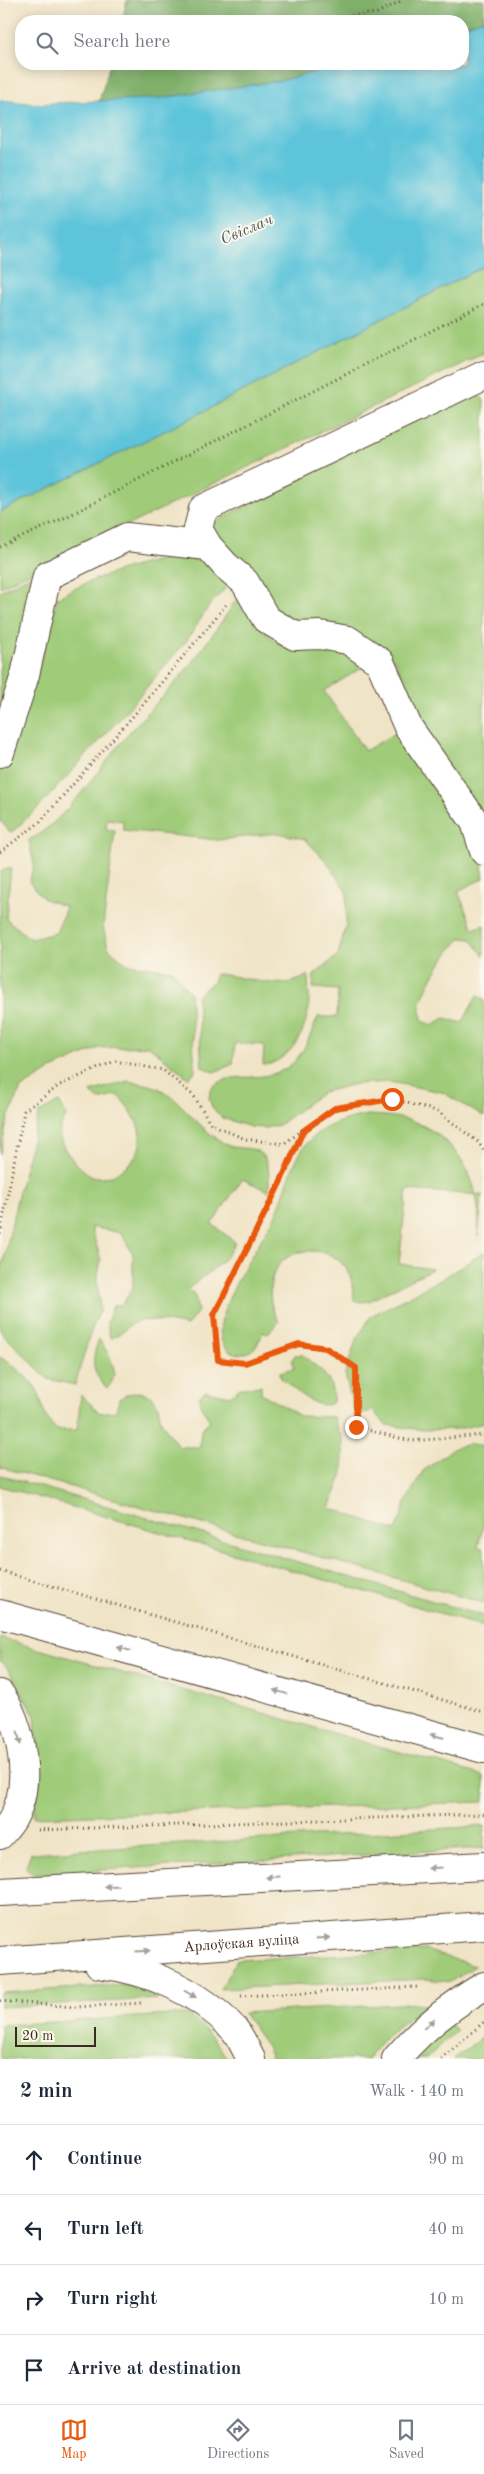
<!DOCTYPE html>
<meta charset="utf-8">
<style>
body{margin:0;font-family:"Old Standard TT",serif;background:#f6f6f7;color:#1f2937}
.scale{position:absolute;left:15px;bottom:12px;width:81px;box-sizing:border-box;padding-left:5px;border:2px solid #3b2a1e;border-top:0;font-size:14px;line-height:18px;white-space:nowrap;color:#3b2a1e;-webkit-text-stroke:4px #fbf7ec;paint-order:stroke}
.stop{position:absolute;width:15px;height:15px;margin:-11px;border:4px solid #ea580c;border-radius:50%;background:#fff}
.stop.end{background:#ea580c;border-color:#fff;box-shadow:0 1px 5px #0008}
.list{margin:0;padding:0;list-style:none}
h2{display:flex;justify-content:space-between;align-items:center;height:65px;margin:0;padding:0 20px;font-size:21px}
h2 small{font-size:16px;font-weight:400;color:#747a83}
.list li{display:grid;grid-template-columns:32px 1fr auto;gap:15px;align-items:center;box-sizing:border-box;height:70px;padding:0 20px;border-top:1px solid #e0e1e3}
.list b{display:block;font-size:19px;white-space:nowrap}
.list em{font-size:16px;font-style:normal;color:#747a83}
.icon{flex:none;width:28px;height:28px;fill:none;stroke:currentColor;stroke-width:2;stroke-linecap:round;stroke-linejoin:round}
.map{position:relative;flex:none;width:484px;height:2059px;overflow:hidden}
.search{position:absolute;background:#fff;box-shadow:0 2px 12px #0003;left:15px;right:15px;top:15px;height:55px;display:flex;align-items:center;gap:12px;box-sizing:border-box;padding:0 18px;border-radius:20px;color:#747a83;font-size:19px}
.sheet{height:345px;background:#fff}
nav{display:flex;justify-content:space-around;align-items:center;box-sizing:border-box;height:70px;border-top:1px solid #e0e1e3;background:#fff;font-size:14px;color:#747a83}
nav a{display:grid;justify-items:center;gap:2px}
nav .on{color:#ea580c}
.map>svg:first-child{display:block}
.green{fill:#a0cc7a;stroke:#6e7b4c}
.forest{fill:#80b06a;stroke:#5e6d44}
.water{fill:#5dc4da;stroke:#4c777c}
.lines{fill:none;stroke-linecap:round;stroke-linejoin:round}
.minor-casing{stroke:#564637;stroke-width:30}
.major-casing{stroke:#564637;stroke-width:30}
.path{stroke:#564637;stroke-width:3;stroke-dasharray:1 4;stroke-linecap:butt}
.minor{stroke:#fff;stroke-width:28}
.major{stroke:#fff;stroke-width:28}
.oneway{fill:#a79f9a}
.route{stroke:#ea580c;stroke-width:6}
.labels{text-anchor:middle;dominant-baseline:central;stroke-width:4;stroke-linejoin:round;paint-order:stroke}
.street-label{font-size:15px;fill:#3b2a1e;stroke:#fbf7ec}
.water-label{font-size:16px;font-style:italic;fill:#455856;stroke:#fbf7ec}
</style>
<div class="map">
<svg width="484" height="2059" viewBox="0 0 484 2059">
<rect width="100%" height="100%" fill="#fbf7ec"/>
<filter id="ink" filterUnits="userSpaceOnUse"><feTurbulence type="fractalNoise" baseFrequency=".02" numOctaves="2"/><feDisplacementMap in="SourceGraphic" scale="10" xChannelSelector="R" yChannelSelector="G"/><feConvolveMatrix kernelMatrix="1 2 1 2 8 2 1 2 1" color-interpolation-filters="sRGB"/></filter>
<filter id="wash" filterUnits="userSpaceOnUse"><feTurbulence type="fractalNoise" baseFrequency=".0096" numOctaves="4" result="noise"/><feDisplacementMap in="SourceGraphic" scale="20" xChannelSelector="R" yChannelSelector="G"/><feGaussianBlur stdDeviation="1.12" result="paint"/><feColorMatrix in="noise" values="0 0 0 0 0 0 0 0 0 0 0 0 0 0 0 0 0 1.4 0 .05"/><feComposite in="paint" operator="in"/></filter>
<g filter="url(#wash)">
<rect width="100%" height="100%" fill="#f0e4c6"/>
<g class="green">
<polygon points="484,266 484,353 0,587 0,512 189,419"/>
<path d="M477 395 484 400V825L418 718 396 662 381 649 291 623 276 613 209 526C266 494 323 462 381 434 413 420 446 410 477 395Z"/>
<path d="M173 557 215 562 230 584 211 603 187 640 123 715 38 808 11 833 0 820V771L11 755 45 647 57 598C93 577 132 566 173 557Z"/>
<polygon points="34,574 18,659 0,717 0,591"/>
<path d="M238 597 269 636 285 647 299 644 344 651 368 664 324 691 365 751 400 730 447 794 481 859 484 878 458 891 473 929 484 925V956L471 939 461 938C448 950 420 992 420 1010 420 1013 422 1018 423 1021L432 1025 445 1018 462 1023 477 996 484 999V1117L442 1092 390 1082 356 1084 323 1092 279 1125 265 1128 251 1127 222 1118 212 1107 209 1098 212 1087C228 1076 234 1078 253 1077 296 1075 303 1053 318 1017H337L338 990 313 988 314 975 338 955 346 925 347 892 327 862 305 839 278 833 218 840 123 830V821L107 819 106 829 115 830 103 926 108 948 127 964 172 970 190 993 195 1072 188 1078 149 1046 99 1048 54 1068 21 1088 8 1118 0 1154V872L11 867 6 919 31 939 56 933 66 907 44 899 29 882 34 865 29 840C63 824 103 764 128 734 145 714 165 695 182 675 202 650 221 624 238 597Z"/>
<path d="M216 974C246 976 282 993 308 975 308 987 310 999 308 1011 305 1034 288 1063 263 1065L264 1045 235 1043 233 1064 214 1072 202 1067 197 996 213 982Z"/>
<path d="M128 1081C138 1083 149 1084 158 1088 182 1100 196 1126 219 1140 222 1142 226 1145 229 1146 241 1150 255 1145 264 1157 270 1167 269 1180 269 1191L242 1179 212 1224 235 1242C227 1263 205 1274 188 1289L195 1296 198 1311 187 1326C174 1323 145 1317 134 1323 125 1328 120 1335 110 1338L107 1323 113 1306 123 1304 133 1287V1254L121 1233 91 1227 101 1260 97 1280 100 1310 90 1334 75 1385 48 1379 0 1331V1278L18 1195 39 1113 59 1102 67 1116C46 1138 75 1164 92 1177 98 1177 106 1177 112 1176 116 1175 121 1170 125 1167 153 1147 138 1115 117 1095L99 1100 90 1092Z"/>
<path d="M367 1115C384 1116 401 1116 417 1123 461 1141 484 1188 478 1237L482 1195 407 1190 399 1264 432 1269 369 1301 361 1302 354 1300C354 1273 342 1253 313 1251 304 1251 295 1252 288 1257 266 1270 266 1303 279 1322L268 1333H262C260 1338 259 1343 255 1347 244 1359 225 1355 221 1338 214 1307 262 1242 276 1214 287 1191 291 1160 309 1141 325 1124 346 1119 367 1115Z"/>
<polygon points="484,1252 484,1423 458,1429 423,1430 386,1425 373,1411 361,1413 353,1408 345,1374 356,1340 371,1316 442,1279"/>
<path d="M99 1339C108 1354 123 1373 107 1388 91 1373 91 1359 99 1339Z"/>
<path d="M295 1355H303C319 1370 334 1376 333 1402 316 1413 294 1388 281 1378L280 1372 294 1368 292 1360Z"/>
<path d="M0 1357C11 1363 33 1381 38 1392 45 1411 41 1414 57 1430H77L81 1395 100 1413 116 1411 119 1399C133 1390 150 1388 158 1406 160 1411 158 1417 161 1421 167 1430 172 1439 179 1447H200L201 1429 210 1421 200 1405V1396L206 1391 230 1396 240 1388 261 1386V1393L300 1416 333 1417 343 1440V1473L330 1508 396 1531 407 1500 423 1471 454 1448 471 1444 484 1446V1522L478 1547 484 1548V1603L0 1467Z"/>
<polygon points="0,1475 484,1616 484,1626 0,1486"/>
<polygon points="0,1638 484,1776 484,1802 33,1817 40,1773 35,1716 5,1664 0,1661"/>
<polygon points="484,1826 484,1848 32,1874 26,1867 31,1853"/>
<polygon points="425,1950 475,1966 450,1982 427,1979 220,1989 237,1960"/>
<polygon points="126,1985 158,1999 0,2007 0,1993"/>
<polygon points="417,2003 425,2006 388,2034 367,2059 272,2059 264,2042 243,2013"/>
<path d="M187 2014C204 2027 217 2041 227 2059H0V2025Z"/>
<polygon points="449,2024 457,2030 426,2059 412,2059"/>
<polygon points="484,2036 484,2059 453,2059"/>
</g>
<g class="forest">
<polygon points="127,0 484,0 484,19 463,26 463,21 122,21"/>
<polygon points="110,64 347,64 279,81 161,98 99,102"/>
</g>
<polygon class="water" points="484,19 484,266 189,419 0,512 0,100 37,104 161,98 279,81 347,64 463,64 463,26"/>
</g>
<g filter="url(#ink)">
<g class="lines">
<defs>
<g id="minor">
<polyline points="208,546 198,529 203,509 484,375"/>
<polyline points="0,753 25,675 47,576 127,537 208,546 226,566 245,582 266,619 295,636 320,635 348,640 380,662 408,727 475,822 484,851"/>
</g>
<g id="major">
<polyline points="0,1614 484,1749"/>
<path d="M0 1694C22 1726 33 1784 12 1820 9 1825 4 1830 0 1835"/>
<polyline points="0,1892 484,1866"/>
<path id="s1" d="M0 1961 484 1926"/>
<path d="M99 1964C150 1970 198 1991 234 2029 241 2037 246 2050 251 2059"/>
<path d="M396 2059C422 2028 450 2006 484 1986"/>
</g>
</defs>
<use href="#minor" class="minor-casing"/>
<use href="#major" class="major-casing"/>
<g class="path">
<polyline points="307,21 377,13 403,0"/>
<polyline points="0,547 66,517 484,304"/>
<polyline points="0,852 39,823 141,707 226,605"/>
<polyline points="302,1132 281,1181 214,1315 218,1360 245,1363 299,1344 326,1348 356,1367 356,1427 411,1441 484,1435"/>
<polyline points="0,1234 24,1111 60,1085 115,1061 163,1070 194,1096 211,1124 245,1139 283,1144 335,1108 392,1099 437,1111 478,1142 484,1151"/>
<polyline points="0,1571 484,1712"/>
<polyline points="38,1830 484,1814"/>
<polyline points="241,1996 419,1987"/>
<polyline points="0,2001 75,2007 142,2003"/>
<polyline points="441,2059 484,2022"/>
</g>
<use href="#minor" class="minor"/>
<use href="#major" class="major"/>
</g>
<defs><path id="oneway-solid" d="M-6-.8H1V-3.2L6.5 0L1 3.2V.8H-6Z" transform="scale(1.25)"/></defs>
<g class="oneway">
<use href="#oneway-solid" transform="translate(124 1649) rotate(-164)"/>
<use href="#oneway-solid" transform="translate(280 1692) rotate(-164)"/>
<use href="#oneway-solid" transform="translate(437 1736) rotate(-165)"/>
<use href="#oneway-solid" transform="translate(19 1738) rotate(78)"/>
<use href="#oneway-solid" transform="translate(435 1868) rotate(177)"/>
<use href="#oneway-solid" transform="translate(273 1877) rotate(177)"/>
<use href="#oneway-solid" transform="translate(111 1886) rotate(177)"/>
<use href="#oneway-solid" transform="translate(323 1938) rotate(-4)"/>
<use href="#oneway-solid" transform="translate(143 1951) rotate(-4)"/>
<use href="#oneway-solid" transform="translate(190 1994) rotate(30)"/>
<use href="#oneway-solid" transform="translate(429 2024) rotate(-41)"/>
</g>
</g>
<g class="lines" filter="url(#ink)">
<polyline class="route" points="356,1427 356,1368 326,1348 299,1344 245,1363 218,1360 214,1315 281,1181 303,1131 335,1108 392,1099"/>
</g>
<g class="labels">
<g class="street-label">
<text stroke="none"><textPath href="#s1" startOffset="242">Арлоўская вуліца</textPath></text>
</g>
<g class="water-label">
<text transform="translate(247 230) rotate(-23)">Свіслач</text>
</g>
</g>
</svg>
<div class="scale">20 m</div>
<div class="stop" style="left:392px;top:1099px"></div>
<div class="stop end" style="left:356px;top:1427px"></div>
<div class="search"><svg class="icon" aria-label="search" viewBox="0 0 24 24"><circle cx="10" cy="10" r="6"/><path d="M15 15l6 6"/></svg>Search here</div>
</div>
<section class="sheet">
<h2>2 min<small>Walk · 140 m</small></h2>
<ul class="list">
<li><svg class="icon" aria-label="ahead" viewBox="0 0 24 24"><path d="M12 20V5M6 11l6-6 6 6"/></svg><div><b>Continue</b></div><em>90 m</em></li>
<li><svg class="icon" aria-label="left" viewBox="0 0 24 24"><path d="M17 20v-9H6M10 6l-5 5 5 5"/></svg><div><b>Turn left</b></div><em>40 m</em></li>
<li><svg class="icon" aria-label="right" viewBox="0 0 24 24"><path d="M7 20v-9h11M14 6l5 5-5 5"/></svg><div><b>Turn right</b></div><em>10 m</em></li>
<li><svg class="icon" aria-label="arrive" viewBox="0 0 24 24"><path d="M6 21V4h12l-3 4 3 4H6"/></svg><div><b>Arrive at destination</b></div></li>
</ul>
</section>
<nav>
<a class="on"><svg class="icon" aria-label="map" viewBox="0 0 24 24"><path d="M3 6l6-2 6 2 6-2v14l-6 2-6-2-6 2zM9 4v14M15 6v14"/></svg>Map</a>
<a><svg class="icon" aria-label="directions" viewBox="0 0 24 24"><path d="M12 3l9 9-9 9-9-9zM9 14v-3h6M13 9l2 2-2 2"/></svg>Directions</a>
<a><svg class="icon" aria-label="saved" viewBox="0 0 24 24"><path d="M7 4h10v16l-5-4-5 4z"/></svg>Saved</a>
</nav>
